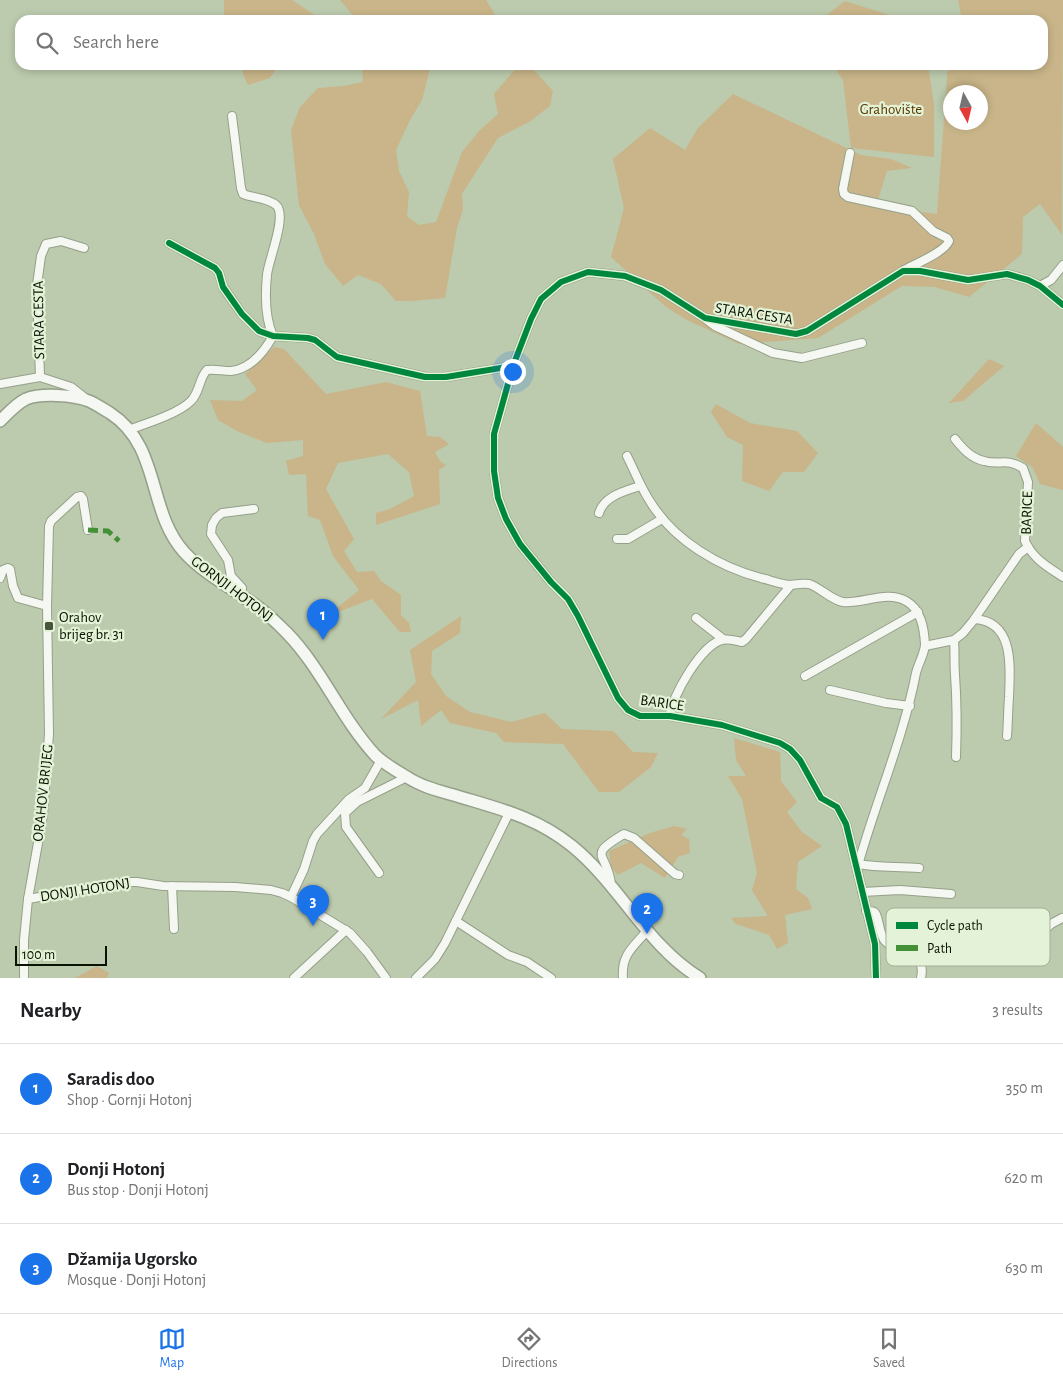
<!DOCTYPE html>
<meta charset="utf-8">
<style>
body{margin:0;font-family:"Alegreya Sans",sans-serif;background:#f2f2f2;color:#202124}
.compass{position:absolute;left:943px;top:85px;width:45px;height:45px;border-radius:50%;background:#fff;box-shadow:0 2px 8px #0003;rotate:172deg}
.scale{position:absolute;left:15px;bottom:12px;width:92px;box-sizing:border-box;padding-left:5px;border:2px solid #0a1302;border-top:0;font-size:14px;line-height:18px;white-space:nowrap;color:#0a1302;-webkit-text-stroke:4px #e4f3d7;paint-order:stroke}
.you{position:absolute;left:512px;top:371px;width:18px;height:18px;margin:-12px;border:4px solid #fff;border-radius:50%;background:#1a73e8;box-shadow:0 0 0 8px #1a73e833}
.badge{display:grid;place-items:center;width:32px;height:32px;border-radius:50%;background:#1a73e8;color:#fff;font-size:16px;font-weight:700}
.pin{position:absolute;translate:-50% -41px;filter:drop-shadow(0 1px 2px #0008)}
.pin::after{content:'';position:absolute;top:26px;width:18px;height:15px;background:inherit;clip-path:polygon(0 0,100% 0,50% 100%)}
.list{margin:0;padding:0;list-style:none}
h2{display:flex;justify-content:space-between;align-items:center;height:65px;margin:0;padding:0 20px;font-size:21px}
h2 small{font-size:16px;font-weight:400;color:#757577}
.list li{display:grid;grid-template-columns:32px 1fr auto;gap:15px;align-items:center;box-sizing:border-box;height:90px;padding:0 20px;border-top:1px solid #e0e0e0}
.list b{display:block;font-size:19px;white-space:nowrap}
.list p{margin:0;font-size:16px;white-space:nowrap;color:#757577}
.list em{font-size:16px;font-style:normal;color:#757577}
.icon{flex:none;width:28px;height:28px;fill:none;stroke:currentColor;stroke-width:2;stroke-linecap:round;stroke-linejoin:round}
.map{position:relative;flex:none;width:1063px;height:978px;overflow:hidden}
.search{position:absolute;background:#fff;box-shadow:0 2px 8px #0003;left:15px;right:15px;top:15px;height:55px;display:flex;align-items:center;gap:12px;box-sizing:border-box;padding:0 18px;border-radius:15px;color:#757577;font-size:19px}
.sheet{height:335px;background:#fff}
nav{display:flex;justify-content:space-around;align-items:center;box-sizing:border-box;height:70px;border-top:1px solid #e0e0e0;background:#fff;font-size:14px;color:#757577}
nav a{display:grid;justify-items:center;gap:2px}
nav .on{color:#1a73e8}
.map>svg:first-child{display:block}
.green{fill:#c9b589;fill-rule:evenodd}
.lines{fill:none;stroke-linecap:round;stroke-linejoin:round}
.minor-casing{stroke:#95a089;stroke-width:10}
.primary-casing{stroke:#95a089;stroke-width:14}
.minor{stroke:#f5f7f3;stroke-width:8}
.primary{stroke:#f5f7f3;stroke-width:11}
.quiet{stroke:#449036;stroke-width:5;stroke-dasharray:10 5;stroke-linecap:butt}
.cycleway-casing{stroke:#e4f3d7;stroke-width:9}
.cycleway{stroke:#00873e;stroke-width:6}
.poi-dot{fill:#48533e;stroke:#e4f3d7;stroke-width:2}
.labels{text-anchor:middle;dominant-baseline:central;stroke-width:4.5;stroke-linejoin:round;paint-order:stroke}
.park-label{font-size:15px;fill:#5b3700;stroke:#e4f3d7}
.street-label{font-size:15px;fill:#0a1302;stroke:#e4f3d7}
.poi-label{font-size:15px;fill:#0a1302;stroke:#e4f3d7;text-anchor:start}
.key{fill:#e4f3d7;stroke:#a3b097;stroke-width:1}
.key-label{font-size:14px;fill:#0a1302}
</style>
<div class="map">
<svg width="1063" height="978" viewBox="0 0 1063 978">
<rect width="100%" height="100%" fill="#bccaad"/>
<g class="green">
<polygon points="224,0 292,0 322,20 224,20"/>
<polygon points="340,0 486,0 493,11 496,20 357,20"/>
<path d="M958 0H1063L1062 235 1040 204 1023 217 1022 254 969 297 935 287 902 286 818 338 739 344 687 320 666 307 611 257 624 208 613 159 650 128 685 150 698 128 733 94 861 155 891 159 912 168 887 171 876 206 937 214 948 65H1043V20H962ZM950 92H980V122H950Z"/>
<polygon points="845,1 905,20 820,20"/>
<polygon points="242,65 284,65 277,68 270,78 248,85 243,74"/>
<polygon points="362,65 431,65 422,100 410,120 396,150 399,171 409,192 407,216 419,225 436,222 462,152 479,131 498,114 494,94 517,67 532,68 553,91 550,106 529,122 498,138 462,194 463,209 457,228 445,298 411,301 396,301 381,284 358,275 343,286 325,264 314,234 299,205 291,130 300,107 318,88 344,86 363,82"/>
<polygon points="833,65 928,65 934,104 934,157 851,148 843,80"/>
<polygon points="274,347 284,349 326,394 386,382 420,391 427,436 440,437 449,444 435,452 440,461 446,465 439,470 440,504 376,525 376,513 390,509 414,496 409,472 388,454 338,463 326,489 354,539 344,551 357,572 374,571 381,581 401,595 401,615 409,623 411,632 400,632 372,599 338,612 336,609 359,590 333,556 320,520 308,516 306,474 289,475 286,461 303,456 303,440 267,443 239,432 218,420 210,400 242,401 257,390 245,374"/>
<polygon points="989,359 1004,366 963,401 949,403"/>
<polygon points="716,404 750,423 797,431 818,453 804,472 783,472 769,491 742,481 743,445 727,437 711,412"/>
<polygon points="1036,423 1063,447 1063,490 1040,484 1033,468 1016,456"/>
<polygon points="461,616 460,633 432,651 431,674 446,696 470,712 511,722 545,713 562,729 613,731 633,752 658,753 651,767 619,792 599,792 563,744 504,742 496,733 450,723 441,710 421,726 418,700 381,719 416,682 410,650"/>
<polygon points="734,738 780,752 781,781 797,802 787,812 802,832 822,846 798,862 796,889 808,898 812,909 785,915 788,943 777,949 769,935 736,924 731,918 768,916 752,890 757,873 742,799 728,776 746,776 736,760"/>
<polygon points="674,826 687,829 681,835 689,839 690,853 678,857 665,878 641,863 618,875 611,867 609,851 650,833"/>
<polygon points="97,966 109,973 107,978 75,978"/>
</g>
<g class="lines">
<defs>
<g id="minor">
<path d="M850 153 843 189 844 194 848 197 912 211 933 231 947 238 949 241C945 252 915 264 904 270"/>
<polyline points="169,243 215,268 219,273 223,287 242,314 259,331 273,336 308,338 315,340 337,357 425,377 446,377 513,366 531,319 541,299 561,282 588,272 625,276 661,290 705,318 796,334 807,331 903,271 920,271 968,280 1007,274 1028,280 1040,286 1063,305"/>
<polyline points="1040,286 1051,280 1063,265"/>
<polyline points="707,320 715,326 773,353 802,358 862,343"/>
<polyline points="513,366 494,434 494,471 498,498 506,519 520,544 551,582 568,599 578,616 618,698 628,710 640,716 670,716 722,725 780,743 790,749 800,760 821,798 837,807 846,824 875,944 876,978"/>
<polyline points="40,377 37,285 41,256 46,244 61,241 84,248"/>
<polyline points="0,384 40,377 71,387 85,398"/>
<path d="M128 430C145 424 178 414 191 401 200 392 199 378 207 370 215 369 223 371 231 371 251 369 264 352 273 336 265 318 265 295 267 275 268 261 288 215 276 205 268 198 253 198 243 194L241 188 232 116"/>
<path d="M955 439C963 449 971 458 984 461 1000 466 1004 457 1023 468L1028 482 1025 541C1033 559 1048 567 1063 577"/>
<path d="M627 456C635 472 641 488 651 503 675 541 719 567 761 578 770 580 782 585 791 585 798 584 802 583 809 584 821 588 831 600 843 602 863 604 887 590 906 601 921 609 924 628 925 644 925 653 918 664 916 673 903 740 875 803 857 869"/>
<path d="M599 513C604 496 625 491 640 486"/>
<polyline points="617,539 628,539 662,519"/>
<polyline points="0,578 3,570 8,568 10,569 13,586 18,598 47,606"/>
<polyline points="240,596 242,588 231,576 228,560 211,534 212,525 216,518 222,513 254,509"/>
<polyline points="696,618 723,639"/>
<path d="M975 619C1015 622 1010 668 1009 697 1008 710 1008 723 1007 736"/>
<path d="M954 640C955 652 954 663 955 675 957 703 957 730 956 757"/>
<polyline points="925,646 954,640 963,633 973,621 1019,554 1028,547"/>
<polyline points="805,676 918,612"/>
<polyline points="830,690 886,703 910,706"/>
<path d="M670 716C671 697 702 644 722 640 729 638 736 641 742 642L746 639 791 585"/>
<path d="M858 864C878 868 899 866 919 868"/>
<polyline points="379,873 346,827 345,813 357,802 407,777"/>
<path d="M611 885C608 852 585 857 624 834L634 838 675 874 679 875"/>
<polyline points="172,886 174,929"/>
<polyline points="862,892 900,890 951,894"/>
<polyline points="291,897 304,869 313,841 317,834 349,799 365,788 381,760"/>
<polyline points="28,899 126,882 137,882 163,886 235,887 271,890 282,893 291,897 350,933 367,952 386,978"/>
<path d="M866 911C869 911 872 911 874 912 879 915 879 935 885 941 900 957 927 950 921 978"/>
<polyline points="456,921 508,955 527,962 551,978"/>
<polyline points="1036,938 1051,924 1062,918"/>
<polyline points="24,978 24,940 28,899 43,815 49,734 47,606 49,526 51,521 77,497 81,496 83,499 88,530"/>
<polyline points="294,978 346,930"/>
<polyline points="416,978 435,959 445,943 510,811"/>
<path d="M623 978C621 955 633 947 647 931"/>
</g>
<path id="primary" d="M0 421C8 413 16 404 26 399 41 393 74 395 89 401 96 404 103 409 110 413 161 446 147 511 184 552 206 576 236 590 262 610 271 617 279 625 287 633 322 669 341 718 375 755 384 764 397 771 407 777 422 787 440 791 457 796 500 809 536 817 572 846 620 885 647 946 700 978"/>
</defs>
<use href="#minor" class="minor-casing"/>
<use href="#primary" class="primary-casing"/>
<use href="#minor" class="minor"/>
<use href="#primary" class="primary"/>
<polyline class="quiet" points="88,530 108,531 119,541"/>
<defs>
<g id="cycleway">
<polyline points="169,243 215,268 219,273 223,287 242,314 259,331 273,336 308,338 315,340 337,357 425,377 446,377 513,366 531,319 541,299 561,282 588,272 625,276 661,290 705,318 796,334 807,331 903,271 920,271 968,280 1007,274 1028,280 1040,286 1063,305"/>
<polyline points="513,366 494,434 494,471 498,498 506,519 520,544 551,582 568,599 578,616 618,698 628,710 640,716 670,716 722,725 780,743 790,749 800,760 821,798 837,807 846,824 875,944 876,978"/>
</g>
</defs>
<use href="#cycleway" class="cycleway-casing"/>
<use href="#cycleway" class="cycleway"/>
</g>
<rect class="poi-dot" x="44" y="621" width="10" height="10" rx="2.5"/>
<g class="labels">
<g class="park-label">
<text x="891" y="109">Grahovište</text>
</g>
<g class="street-label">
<text transform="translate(754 314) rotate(9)">STARA CESTA</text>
<text transform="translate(39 320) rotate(-91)">STARA CESTA</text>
<text transform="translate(1027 513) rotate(-88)">BARICE</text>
<text transform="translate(232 589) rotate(37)">GORNJI HOTONJ</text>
<text transform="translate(662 703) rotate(8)">BARICE</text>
<text transform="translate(43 793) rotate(-84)">ORAHOV BRIJEG</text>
<text transform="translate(85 890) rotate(-9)">DONJI HOTONJ</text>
</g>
<g class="poi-label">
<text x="59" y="617">Orahov<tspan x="59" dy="17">brijeg br. 31</tspan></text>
</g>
</g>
<rect x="886" y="908" width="164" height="58" rx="8" class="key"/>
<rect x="896" y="922" width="22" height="7" fill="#00873e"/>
<rect x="896" y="945" width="22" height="6" fill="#449036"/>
<g class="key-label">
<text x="927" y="930">Cycle path</text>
<text x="927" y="953">Path</text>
</g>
</svg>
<svg class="compass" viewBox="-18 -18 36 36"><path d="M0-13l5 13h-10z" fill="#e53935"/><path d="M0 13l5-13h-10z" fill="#757577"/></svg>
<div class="scale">100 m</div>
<div class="you"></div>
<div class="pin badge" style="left:323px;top:640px">1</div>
<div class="pin badge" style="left:647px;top:934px">2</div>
<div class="pin badge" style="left:313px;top:926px">3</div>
<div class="search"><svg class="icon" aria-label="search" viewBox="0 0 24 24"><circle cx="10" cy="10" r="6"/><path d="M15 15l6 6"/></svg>Search here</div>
</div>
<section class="sheet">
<h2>Nearby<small>3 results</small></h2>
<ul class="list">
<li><span class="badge">1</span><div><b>Saradis doo</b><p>Shop · Gornji Hotonj</p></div><em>350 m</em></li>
<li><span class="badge">2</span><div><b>Donji Hotonj</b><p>Bus stop · Donji Hotonj</p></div><em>620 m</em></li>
<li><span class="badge">3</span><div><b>Džamija Ugorsko</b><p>Mosque · Donji Hotonj</p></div><em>630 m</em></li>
</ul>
</section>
<nav>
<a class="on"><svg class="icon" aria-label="map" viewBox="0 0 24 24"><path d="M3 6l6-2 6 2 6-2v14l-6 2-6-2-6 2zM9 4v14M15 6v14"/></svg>Map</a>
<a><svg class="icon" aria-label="directions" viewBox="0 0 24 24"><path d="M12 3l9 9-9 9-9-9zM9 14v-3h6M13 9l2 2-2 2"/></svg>Directions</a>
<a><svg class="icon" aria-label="saved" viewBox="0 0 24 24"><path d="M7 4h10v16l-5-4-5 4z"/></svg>Saved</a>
</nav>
